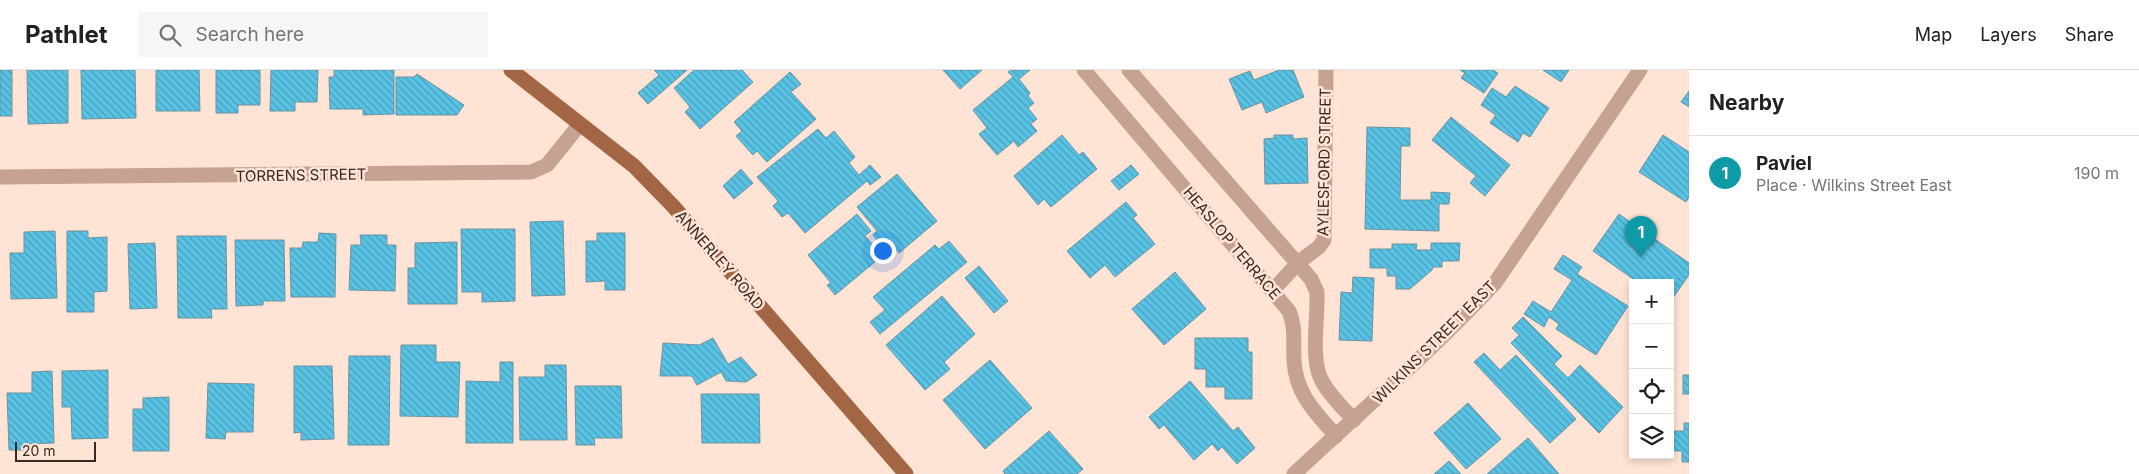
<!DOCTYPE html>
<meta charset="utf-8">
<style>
body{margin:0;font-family:Inter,sans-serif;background:#f6f6f6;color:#202124}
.controls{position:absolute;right:15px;bottom:15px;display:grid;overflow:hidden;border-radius:0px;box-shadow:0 2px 8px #0003}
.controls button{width:45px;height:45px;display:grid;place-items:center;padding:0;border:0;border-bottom:1px solid #e0e0e0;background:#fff;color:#202124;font:25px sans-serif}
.scale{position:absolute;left:15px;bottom:12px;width:81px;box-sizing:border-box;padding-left:5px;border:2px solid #372a23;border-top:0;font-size:14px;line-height:18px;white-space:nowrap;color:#372a23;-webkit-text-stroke:4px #ffe3d5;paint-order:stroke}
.you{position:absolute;left:882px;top:180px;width:18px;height:18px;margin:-12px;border:4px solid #fff;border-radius:50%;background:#1a73e8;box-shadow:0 0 0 8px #1a73e833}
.badge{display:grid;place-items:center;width:32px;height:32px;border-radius:50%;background:#0f766e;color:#fff;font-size:16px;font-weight:700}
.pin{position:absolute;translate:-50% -41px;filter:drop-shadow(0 1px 2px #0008)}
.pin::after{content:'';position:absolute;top:26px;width:18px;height:15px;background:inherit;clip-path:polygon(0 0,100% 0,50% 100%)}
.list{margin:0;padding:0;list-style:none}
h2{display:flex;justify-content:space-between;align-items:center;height:65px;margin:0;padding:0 20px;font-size:21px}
h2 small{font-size:16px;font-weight:400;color:#757577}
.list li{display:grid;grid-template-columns:32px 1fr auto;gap:15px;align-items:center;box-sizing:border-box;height:75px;padding:0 20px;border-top:1px solid #e0e0e0}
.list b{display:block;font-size:19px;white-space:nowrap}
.list p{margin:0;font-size:16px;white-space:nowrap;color:#757577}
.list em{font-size:16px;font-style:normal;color:#757577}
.icon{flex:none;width:28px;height:28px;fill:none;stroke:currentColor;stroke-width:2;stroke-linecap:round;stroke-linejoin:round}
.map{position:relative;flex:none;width:1689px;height:404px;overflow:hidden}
header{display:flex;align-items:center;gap:30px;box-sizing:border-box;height:70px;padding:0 25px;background:#fff;border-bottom:1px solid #e0e0e0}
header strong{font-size:24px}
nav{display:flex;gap:28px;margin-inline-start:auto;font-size:18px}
.search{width:350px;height:45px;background:#f6f6f6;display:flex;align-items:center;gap:12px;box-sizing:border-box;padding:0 18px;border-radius:0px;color:#757577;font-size:19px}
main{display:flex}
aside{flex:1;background:#fff}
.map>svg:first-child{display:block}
.building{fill:url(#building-back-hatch);stroke:#6d929f}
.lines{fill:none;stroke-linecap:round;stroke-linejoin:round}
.minor{stroke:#c6a391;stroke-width:15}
.major{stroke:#a36644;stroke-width:15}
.labels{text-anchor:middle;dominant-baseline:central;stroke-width:5;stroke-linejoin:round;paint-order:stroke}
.street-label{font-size:15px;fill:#372a23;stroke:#ffe3d5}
</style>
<header>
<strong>Pathlet</strong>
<div class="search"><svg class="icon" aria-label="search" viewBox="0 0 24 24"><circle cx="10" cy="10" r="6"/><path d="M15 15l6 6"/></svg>Search here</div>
<nav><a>Map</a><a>Layers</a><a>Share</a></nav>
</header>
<main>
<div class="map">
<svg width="1689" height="404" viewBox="0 0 1689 404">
<defs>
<pattern id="building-back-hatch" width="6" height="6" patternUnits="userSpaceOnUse" patternTransform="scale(1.25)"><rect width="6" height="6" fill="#59c3e5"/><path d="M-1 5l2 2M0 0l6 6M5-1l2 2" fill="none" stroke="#4a9fb9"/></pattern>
</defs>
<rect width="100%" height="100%" fill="#ffe3d5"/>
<g class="building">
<rect x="0" y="0" width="12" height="46"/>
<polygon points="27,0 68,0 68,53 28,54"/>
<polygon points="81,0 135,0 136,48 82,49"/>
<polygon points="156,0 199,0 200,41 156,41"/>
<polygon points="216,0 260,0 260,35 238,35 238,43 216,43"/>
<polygon points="271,0 318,0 317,32 295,32 295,41 270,41"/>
<polygon points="334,0 394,0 394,44 363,45 363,39 330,39 329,7 334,7"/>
<polygon points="654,0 687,0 648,34 638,23 659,5"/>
<polygon points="694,0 742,0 753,12 700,59 685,42 690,37 674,18"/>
<polygon points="943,0 982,0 960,19"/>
<polygon points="1011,0 1030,0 1019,9 1030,23 1028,26 1034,33 1028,38 1037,49 1031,54 1037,61 1018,77 1014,71 997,85 979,64 987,58 973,40 1013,7 1008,2"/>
<polygon points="1279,0 1293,0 1304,27 1266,43 1262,32 1242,40 1229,9 1250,1 1254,10"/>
<polygon points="1460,0 1493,0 1498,3 1484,23 1461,8 1465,3"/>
<polygon points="1543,0 1569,0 1561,12"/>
<polygon points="790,2 801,14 791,22 816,49 767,92 757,81 753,85 736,66 742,61 734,52"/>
<polygon points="417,4 464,35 457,45 396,45 396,7 414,7"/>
<polygon points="1515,16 1549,38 1530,67 1523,63 1518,72 1490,53 1496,45 1481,35 1492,18 1506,27"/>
<polygon points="1689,21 1689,37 1681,32"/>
<polygon points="1451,47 1510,95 1485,126 1470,113 1476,106 1432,70"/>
<polygon points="1367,57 1410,58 1410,76 1401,76 1400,130 1431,130 1431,122 1450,123 1449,134 1439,134 1439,161 1365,159"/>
<polygon points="818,59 826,68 834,61 855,87 849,93 859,105 870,95 881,107 870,115 867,111 805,163 788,143 782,147 773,136 778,131 757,107"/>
<polygon points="1062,65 1079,85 1083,82 1097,99 1051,137 1044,129 1038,135 1014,106"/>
<polygon points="1274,65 1293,65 1293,69 1307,68 1308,113 1265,114 1264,69 1274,68"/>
<polygon points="1663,65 1689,82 1689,127 1686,132 1639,102"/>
<polygon points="1131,95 1139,104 1119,120 1111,111"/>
<polygon points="741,99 753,113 734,129 723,116"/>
<polygon points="897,104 937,151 899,183 893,175 886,181 873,165 877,161 857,137"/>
<polygon points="1126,132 1137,145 1133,148 1155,174 1115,207 1105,195 1090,208 1067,181"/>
<polygon points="857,144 871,161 865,166 882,186 835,225 827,215 831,213 808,185"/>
<polygon points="1619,144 1689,193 1689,205 1670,232 1670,213 1639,213 1593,181"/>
<polygon points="563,151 565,225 532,226 530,152"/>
<polygon points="461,159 515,159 515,231 482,232 482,222 462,222"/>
<polygon points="55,161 57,228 11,229 10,183 24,183 24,162"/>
<polygon points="67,161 88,161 88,168 107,167 107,221 94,222 94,242 67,242"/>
<polygon points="319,163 336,164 335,227 291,227 290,178 302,178 303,172 318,172"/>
<polygon points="597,163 625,163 625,220 605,220 605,211 586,212 586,171 597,171"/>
<polygon points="360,165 387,165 387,175 396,175 395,221 349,220 351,175 361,175"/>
<polygon points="177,166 226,166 227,239 211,239 212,248 178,248"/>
<polygon points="235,170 284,170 285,231 263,231 263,235 236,236"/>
<polygon points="949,171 967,192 880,264 870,252 885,240 873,227 935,175 939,179"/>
<polygon points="457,172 457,234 408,234 408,198 415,198 415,173"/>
<polygon points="155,173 157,238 130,239 128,174"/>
<polygon points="1431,173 1460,173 1459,191 1442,191 1442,197 1433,197 1432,200 1410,219 1396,219 1396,206 1387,206 1387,198 1370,198 1370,179 1392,179 1392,174 1417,174 1416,180 1431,180"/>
<polygon points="1563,185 1582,197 1577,204 1628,236 1596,285 1556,259 1559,254 1549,247 1544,257 1524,244 1533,231 1551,242 1572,210 1554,199"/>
<polygon points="979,196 1008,231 994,243 965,208"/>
<polygon points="1175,202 1206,239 1164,275 1132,239"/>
<polygon points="1353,207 1374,208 1372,271 1339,270 1341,222 1352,223"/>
<polygon points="942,226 975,264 944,292 950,299 925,320 886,275"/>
<polygon points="1523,247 1562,286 1554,294 1568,308 1580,295 1623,337 1599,363 1511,273 1519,265 1512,258"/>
<polygon points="713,268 728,294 741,287 757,305 746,312 726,311 721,302 697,315 692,306 660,306 663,273 699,275"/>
<polygon points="1195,268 1248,268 1248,282 1252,282 1252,329 1225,329 1225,317 1206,317 1206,299 1195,299"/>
<polygon points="401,275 436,275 436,292 460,292 458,347 400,346"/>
<polygon points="1484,283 1500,300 1516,285 1576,349 1550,373 1474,292"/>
<polygon points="349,286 390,286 389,375 348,375"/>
<polygon points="990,290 1032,338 985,379 943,330"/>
<polygon points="500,292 513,292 513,373 466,373 466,311 500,312"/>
<polygon points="545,295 566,295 567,370 520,370 519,307 545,307"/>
<polygon points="294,296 332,296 334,369 301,370 301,362 294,363"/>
<polygon points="108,300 108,368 72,369 71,337 62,337 62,301"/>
<polygon points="52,301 54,373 26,374 25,380 9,380 7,323 32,323 32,302"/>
<rect x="1683" y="305" width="6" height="19"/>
<polygon points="1190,311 1233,361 1238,357 1255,378 1237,394 1222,377 1218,381 1212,374 1194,390 1164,355 1159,359 1149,347"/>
<polygon points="208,313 254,314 253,362 226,362 225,369 206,368"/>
<polygon points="575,316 621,316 622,368 594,368 595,375 576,375"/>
<polygon points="701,324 759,324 760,373 702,373"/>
<polygon points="169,327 169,381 133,381 133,339 143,339 143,328"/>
<polygon points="1468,333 1501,369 1466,399 1434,363"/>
<polygon points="1684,353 1689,353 1689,392 1682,392 1682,381 1672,381 1672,361 1684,361"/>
<polygon points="1049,361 1083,399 1077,404 1005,404 1003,401"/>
<polygon points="1528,368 1559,404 1487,404"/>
<polygon points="1449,391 1461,404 1434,404"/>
</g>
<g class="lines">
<g class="minor">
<path d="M1084 0 1289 241C1296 257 1293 274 1294 291 1296 324 1315 342 1336 366"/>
<path d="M1129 0 1311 209 1317 222V231C1317 254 1311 292 1322 311 1330 326 1343 338 1354 350"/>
<polyline points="0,107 531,102 547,95 580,54"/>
<polyline points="1272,221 1299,192 1319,177 1324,170 1326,0"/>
<path d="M1294 404C1361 341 1432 281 1495 213L1640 0"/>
</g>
<polyline class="major" points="511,0 634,96 673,136 906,404"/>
</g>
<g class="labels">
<g class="street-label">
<text transform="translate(1324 92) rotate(-89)">AYLESFORD STREET</text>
<text transform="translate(301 105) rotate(-1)">TORRENS STREET</text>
<text transform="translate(1232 173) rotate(50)">HEASLOP TERRACE</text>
<text transform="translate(720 190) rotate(49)">ANNERLEY ROAD</text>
<text transform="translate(1434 272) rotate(-45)">WILKINS STREET EAST</text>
</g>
</g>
</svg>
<div class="controls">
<button>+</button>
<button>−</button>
<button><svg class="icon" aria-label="locate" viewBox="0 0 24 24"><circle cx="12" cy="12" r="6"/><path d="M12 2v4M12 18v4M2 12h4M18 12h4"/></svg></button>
<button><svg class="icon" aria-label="layers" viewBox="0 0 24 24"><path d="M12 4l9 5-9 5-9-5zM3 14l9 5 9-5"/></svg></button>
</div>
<div class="scale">20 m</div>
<div class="you"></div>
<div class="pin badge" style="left:1641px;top:187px;background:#0f9aa8">1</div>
</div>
<aside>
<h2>Nearby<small></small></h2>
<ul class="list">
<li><span class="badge" style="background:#0f9aa8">1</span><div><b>Paviel</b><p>Place · Wilkins Street East</p></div><em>190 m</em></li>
</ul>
</aside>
</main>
